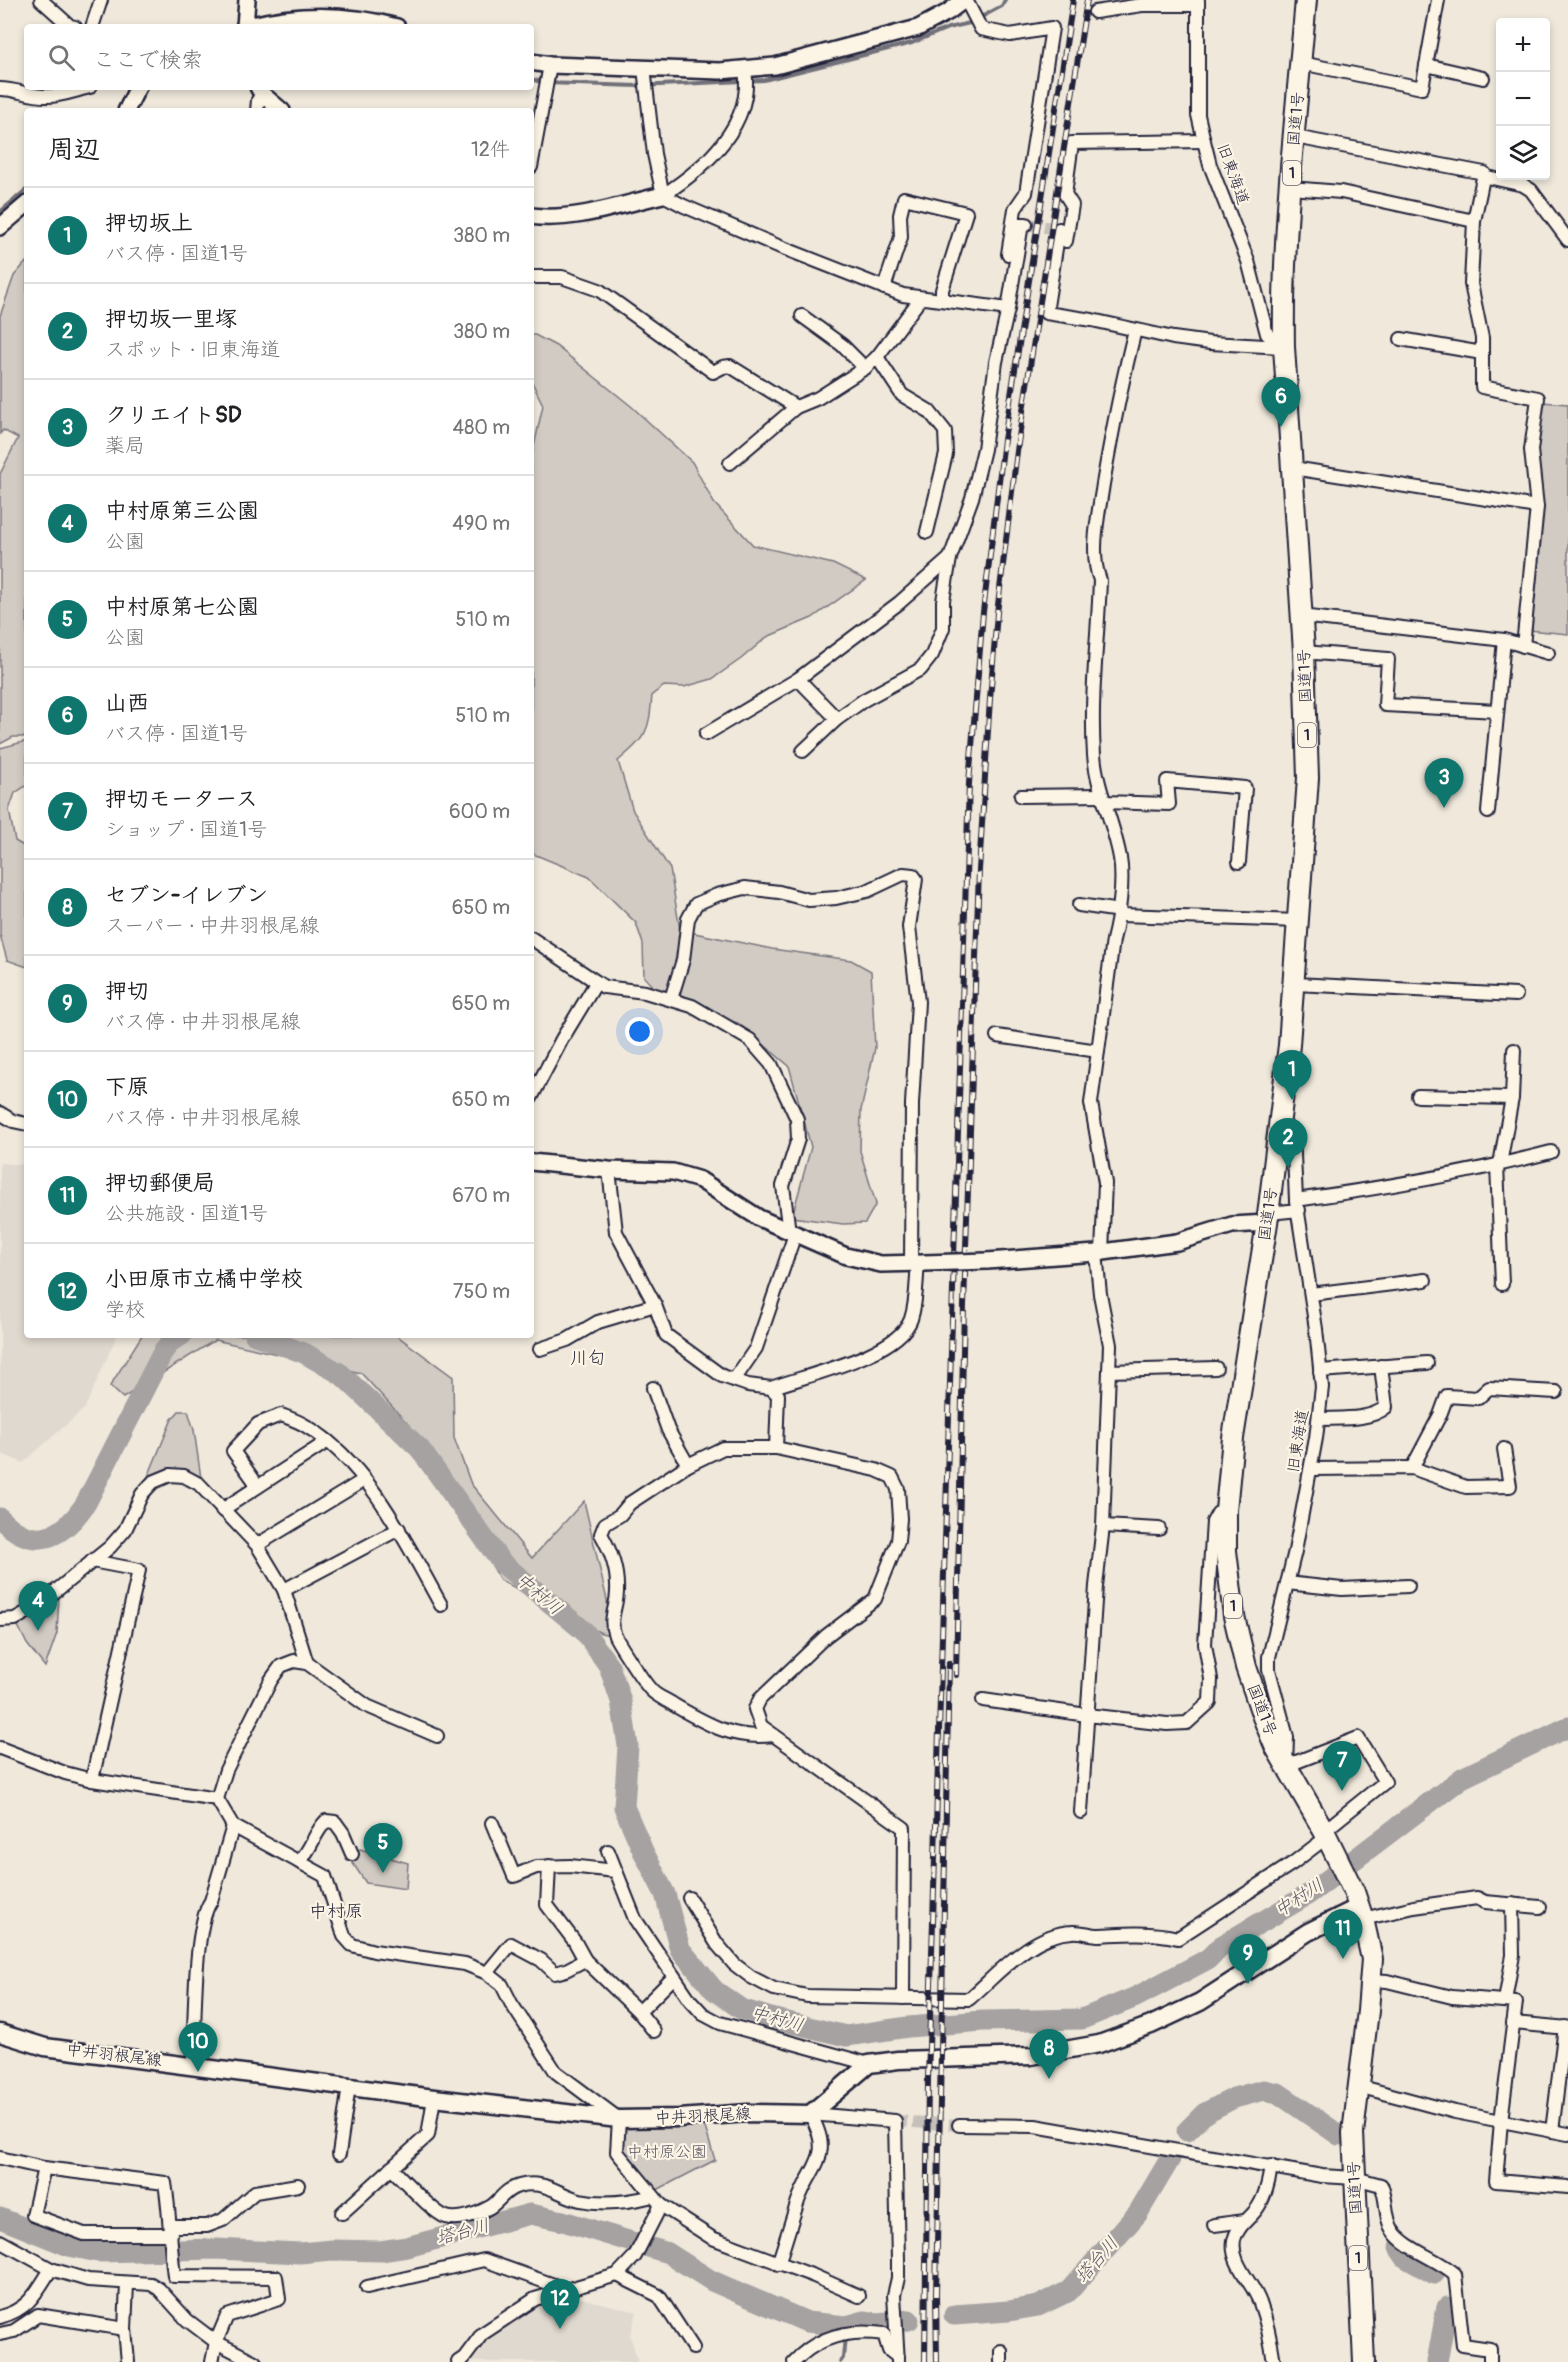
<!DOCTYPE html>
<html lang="ja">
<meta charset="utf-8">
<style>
body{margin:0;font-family:Pangolin,"Klee One",sans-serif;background:#f6f6f6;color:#202124}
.controls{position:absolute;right:18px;top:18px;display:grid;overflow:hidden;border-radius:6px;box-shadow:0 3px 9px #0003}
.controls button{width:54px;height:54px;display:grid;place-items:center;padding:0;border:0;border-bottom:2px solid #e0e0e0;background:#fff;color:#202124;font:30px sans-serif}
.you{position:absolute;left:640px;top:1032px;width:21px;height:21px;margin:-15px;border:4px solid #fff;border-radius:50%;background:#1a73e8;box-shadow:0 0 0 9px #1a73e833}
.badge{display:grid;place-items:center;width:39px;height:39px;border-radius:50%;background:#0f766e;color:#fff;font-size:20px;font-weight:700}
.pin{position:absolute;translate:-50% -50px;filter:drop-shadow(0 2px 3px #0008)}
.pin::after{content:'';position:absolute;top:32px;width:21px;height:18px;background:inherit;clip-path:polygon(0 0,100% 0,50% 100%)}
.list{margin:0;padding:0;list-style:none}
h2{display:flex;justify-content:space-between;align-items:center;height:78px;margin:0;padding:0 24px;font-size:26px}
h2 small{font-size:20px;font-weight:400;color:#757577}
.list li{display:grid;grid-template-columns:39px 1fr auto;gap:18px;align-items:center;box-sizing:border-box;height:96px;padding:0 24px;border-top:2px solid #e0e0e0}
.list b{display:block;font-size:22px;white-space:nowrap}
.list p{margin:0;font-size:20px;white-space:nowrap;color:#757577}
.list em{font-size:20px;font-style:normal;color:#757577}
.icon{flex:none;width:33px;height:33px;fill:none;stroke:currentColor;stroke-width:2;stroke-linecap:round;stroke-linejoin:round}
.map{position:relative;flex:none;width:1568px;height:2362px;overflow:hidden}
.search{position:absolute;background:#fff;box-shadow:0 3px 9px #0003;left:24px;top:24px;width:510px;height:66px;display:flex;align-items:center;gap:15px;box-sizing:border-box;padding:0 21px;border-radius:6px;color:#757577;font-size:22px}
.panel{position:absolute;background:#fff;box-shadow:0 3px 9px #0003;left:24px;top:108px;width:510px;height:1230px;border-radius:6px}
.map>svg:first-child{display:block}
.built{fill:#e0d9cf}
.green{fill:#d1cbc3;stroke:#7a767f;stroke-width:1.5}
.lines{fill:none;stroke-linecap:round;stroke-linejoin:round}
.stream{stroke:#716f79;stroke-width:4}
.river{stroke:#a6a2a2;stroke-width:21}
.minor-tunnel{stroke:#c6c0bb;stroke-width:12;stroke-dasharray:12 6;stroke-linecap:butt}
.minor-casing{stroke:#22223b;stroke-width:16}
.tertiary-casing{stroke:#22223b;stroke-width:20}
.secondary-casing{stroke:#22223b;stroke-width:21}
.trunk-casing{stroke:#22223b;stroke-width:24}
.minor{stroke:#fcf5e5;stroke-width:12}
.tertiary{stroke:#fcf5e5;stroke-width:15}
.secondary{stroke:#fcf5e5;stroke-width:16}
.trunk{stroke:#fcf5e5;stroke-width:20}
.rail-casing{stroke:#22223b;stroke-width:6}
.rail{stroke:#fcf5e5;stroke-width:4;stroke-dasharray:11;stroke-linecap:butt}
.tertiary-bridge-casing{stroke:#22223b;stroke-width:20;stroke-linecap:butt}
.tertiary-bridge{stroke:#fcf5e5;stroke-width:15}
.labels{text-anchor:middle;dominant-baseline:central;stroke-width:4.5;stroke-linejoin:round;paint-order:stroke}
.shield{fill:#fcf5e5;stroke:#63616e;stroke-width:1.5}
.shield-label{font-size:15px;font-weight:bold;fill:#22223b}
.street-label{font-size:16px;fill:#22223b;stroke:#fcf5e5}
.park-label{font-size:16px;fill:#575564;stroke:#fcf5e5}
.neighbourhood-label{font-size:18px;fill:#22223b;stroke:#fcf5e5}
.water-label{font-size:18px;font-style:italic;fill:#575564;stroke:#fcf5e5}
</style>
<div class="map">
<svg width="1568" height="2362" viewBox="0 0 1568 2362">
<rect width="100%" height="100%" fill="#efe8db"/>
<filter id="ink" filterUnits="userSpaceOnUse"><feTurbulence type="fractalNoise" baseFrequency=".0167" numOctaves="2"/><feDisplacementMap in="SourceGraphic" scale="12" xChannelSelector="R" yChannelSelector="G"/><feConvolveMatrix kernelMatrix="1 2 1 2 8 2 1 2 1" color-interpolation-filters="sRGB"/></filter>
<g filter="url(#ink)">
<g class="built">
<polygon points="0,1163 27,1165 27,1335 117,1335 85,1408 23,1463 0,1453"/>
<polygon points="557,2292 637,2312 630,2335 638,2362 465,2362 492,2323"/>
</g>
<g class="green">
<polygon points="27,261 27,737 13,737 0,744 0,474 18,438 3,430 0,434 0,316 14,276"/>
<path d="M531 335H535L556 346 631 406 692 462 714 503 753 545 833 564 866 580 812 618 767 637 741 659 712 679 684 687 664 686 652 695C649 733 647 736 618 761L633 811 670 869 680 930 772 949 851 960 871 971 875 1048 861 1110 860 1151 876 1204 865 1223 843 1224 792 1217 811 1147 789 1066 738 1023 670 1005 644 977 643 944 636 923 589 877 531 853V450L533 451 543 405 531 380Z"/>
<polygon points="1541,402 1568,404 1568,634 1529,630 1541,476 1537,457"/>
<polygon points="27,741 27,785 15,793 9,810 15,841 27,848 27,967 7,960 0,935 0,748"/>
<polygon points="142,1335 396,1335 453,1377 454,1438 471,1484 532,1558 584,1501 607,1600 610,1635 601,1633 500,1580 428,1446 361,1373 215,1340 123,1398 110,1386"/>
<path d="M179 1411H188L194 1430 201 1478C180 1468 166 1468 147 1479L172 1419Z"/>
<polygon points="59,1596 57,1633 45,1667 27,1644 16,1622"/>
<polygon points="360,1849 408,1863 406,1889 366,1883 348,1856"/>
<polygon points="703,2121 715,2160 655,2191 623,2150 625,2125"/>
</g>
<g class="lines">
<g class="stream">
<polyline points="531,79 545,83 638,86 764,80 912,43 948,28 970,23 1002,6 1005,0"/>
<polyline points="0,212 27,189"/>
<polyline points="840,2362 843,2358 846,2326"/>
</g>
<g class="river">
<polyline points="255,1335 304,1353 341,1374 420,1449 501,1562 584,1631 609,1666 621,1701 628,1746 624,1807 643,1851 665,1894 680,1949 714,1990 741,2009 771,2018 846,2036 908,2027 983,2021 1082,2019 1136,1997 1208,1959 1221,1946 1309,1894 1462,1778 1568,1727"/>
<path d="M0 1518C34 1553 62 1539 86 1503L164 1350 174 1339 182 1335"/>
<polyline points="1187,2131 1205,2113 1234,2098 1264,2090 1278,2093 1339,2135"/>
<polyline points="0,2218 69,2246 98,2252 216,2249 300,2253 332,2250 381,2251 407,2247 530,2214 563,2221 668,2253 712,2281 807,2322 846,2326 864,2321 877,2323 909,2320"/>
<polyline points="1399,2248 1406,2258 1434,2274"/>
<polyline points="954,2315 1009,2311 1038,2306 1069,2291 1138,2213 1170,2159"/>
<polyline points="1437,2362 1447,2307"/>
</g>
<g class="minor-tunnel">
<polyline points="1026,224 1059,229"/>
<polyline points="895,2121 959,2125"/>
</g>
<defs>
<g id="minor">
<polyline points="41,0 70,26 75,27"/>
<polyline points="966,0 981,29 1010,35 1052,28 1026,193 1015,209 1008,254"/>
<polyline points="1198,0 1198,115 1204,141 1210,165 1248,261 1267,334 1284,347"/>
<polyline points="1095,12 1142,5 1198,5"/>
<polyline points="92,27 101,0"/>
<polyline points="1301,63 1422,88 1438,0"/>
<polyline points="1426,65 1483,78"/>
<polyline points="644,68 654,154 663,195 684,206 778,246 903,295 1008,309"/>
<path d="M0 89C17 89 31 97 48 96 61 96 77 90 90 87"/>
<polyline points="257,111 258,100 262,94"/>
<polyline points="1295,137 1484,173 1474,221 1471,284 1482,338 1482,387 1538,398 1531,450 1537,507 1523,646"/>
<polyline points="531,167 550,65"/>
<polyline points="1483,176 1523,185 1531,190 1568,240"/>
<polyline points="1290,188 1341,192 1474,221"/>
<path d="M663 195C705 168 754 124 745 70"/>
<polyline points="1059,229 1046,313 1092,320 1173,338 1210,343 1283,347"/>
<polyline points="1066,241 1072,205 1065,194 1072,143 1204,141"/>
<polyline points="531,277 562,277 599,290 713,372 723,367 730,366 796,407"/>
<polyline points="884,288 901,237 900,215 904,198 966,213 942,290 942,300"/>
<polyline points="802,316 842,345 865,368"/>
<polyline points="1401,339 1482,353"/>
<polyline points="877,357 902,395 929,411 945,431 946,454 927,532"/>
<polyline points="730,463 796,407 818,398 865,368 877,357 921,298"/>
<polyline points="1293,468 1537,507"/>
<polyline points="1301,616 1504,640 1548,653"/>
<polyline points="1304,652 1388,659 1385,705 1497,711"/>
<polyline points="798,679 837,719 864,700 921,669 932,655 943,628 943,601 950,558 972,498 984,449 996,362 1008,309 1022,224 1026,224"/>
<polyline points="706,734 798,679 899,603 950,558"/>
<polyline points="803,751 837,719"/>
<polyline points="1021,796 1102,795"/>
<polyline points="1104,802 1169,804 1167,781 1245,788 1239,862"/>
<polyline points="1488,812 1504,640"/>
<polyline points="1079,905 1120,911"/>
<polyline points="1120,915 1299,921"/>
<polyline points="531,938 604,987 645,992 692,1006 750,1040 771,1064 797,1119 798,1139 783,1186 789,1232"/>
<polyline points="1295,984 1516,995"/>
<polyline points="671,999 683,960 688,919 696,904 717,895 745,888 779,892 809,900 836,898 867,891 903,874 913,875 916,879 909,927 918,1002 912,1104 911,1264"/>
<polyline points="997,1036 1098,1051"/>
<polyline points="1418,1096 1512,1098"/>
<polyline points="531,1098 562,1039 596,983"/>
<polyline points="0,1113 13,1121 27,1124"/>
<polyline points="1280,1122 1293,1132 1296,1200 1316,1329 1322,1387 1316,1438 1295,1551 1269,1657 1269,1670 1287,1737 1286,1766 1358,1738 1385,1782 1324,1831"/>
<polyline points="1500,1164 1512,1098 1514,1050"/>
<polyline points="1497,1165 1502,1284"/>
<polyline points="609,1170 616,1232 655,1305 666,1335 722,1376 748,1385 771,1388 778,1395 776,1448"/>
<path d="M1296 1200C1382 1188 1467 1174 1551 1152"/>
<polyline points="1269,1213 1299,1210"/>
<path d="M1102 1252 1105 1183 1091 1103 1113 940C1119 917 1124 881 1120 858 1114 823 1097 791 1094 755 1090 696 1098 639 1100 580 1089 554 1099 512 1103 484 1112 432 1122 381 1135 330"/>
<polyline points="1311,1294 1425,1280"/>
<polyline points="540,1349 567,1340 598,1322 655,1305"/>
<polyline points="1109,1371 1216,1368"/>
<polyline points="1320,1371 1427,1363"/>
<polyline points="734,1380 756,1348 795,1234"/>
<polyline points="653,1388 668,1430 688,1465"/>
<path d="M771 1388C806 1375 898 1356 911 1319 917 1301 916 1282 918 1263"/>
<path d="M1319 1419C1340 1418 1369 1421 1386 1407L1381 1366"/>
<polyline points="1412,1468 1440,1415 1447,1396 1478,1398 1489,1388 1556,1392"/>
<polyline points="1311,1469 1412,1468 1466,1487 1510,1486 1504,1449"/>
<path d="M258 1486 233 1451 258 1424 281 1415C289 1418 298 1421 306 1426 368 1462 407 1544 441 1605"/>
<polyline points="222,1510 328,1441"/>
<polyline points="1103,1526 1159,1529"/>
<polyline points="257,1545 364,1480"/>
<polyline points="92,1561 139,1570 92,1780"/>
<polyline points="1287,1583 1342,1589 1408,1586"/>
<polyline points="284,1590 399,1529"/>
<polyline points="0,1620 15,1619 36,1607 110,1547 125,1530 142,1494 153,1482 170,1475 184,1476 199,1484 257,1545 284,1590 307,1663"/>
<polyline points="983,1700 1087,1715 1167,1724 1187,1723 1210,1702 1211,1679 1205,1644 1213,1522 1218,1513 1226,1510"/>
<path d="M773 1735C733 1740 707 1724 674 1705 667 1700 656 1696 651 1690 644 1683 619 1644 615 1636 608 1617 617 1608 617 1591 618 1570 611 1551 601 1534L605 1524 620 1515 630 1503 688 1465 723 1448H776L876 1470 892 1477 898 1489 900 1519 898 1541 875 1599 826 1636 760 1699 755 1709 761 1726 904 1828 903 1998"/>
<polyline points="437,1736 367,1706 307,1663 294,1661 281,1666 271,1680 226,1770 217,1799 233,1826 325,1876 344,1936 352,1945 374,1951 465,1964 487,1973 502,1985 511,2003 556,2072 619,2119 617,2152 661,2205 635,2256 617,2275 535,2299 482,2334 464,2358 458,2362"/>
<polyline points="0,1748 65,1773 92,1780 217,1799"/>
<polyline points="1081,1812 1096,1586 1103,1526 1110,1345 1100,1294 1096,1253"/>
<polyline points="492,1823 514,1876 536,1867 570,1866 615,1871"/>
<polyline points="608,1851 635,1919 690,2000 703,2014 720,2023 869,2064"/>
<path d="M299 1862C311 1850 314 1833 326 1821L335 1822 343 1833 352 1854"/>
<polyline points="549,1866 547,1905 575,1942 585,1960"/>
<path d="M689 1898 717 1944 734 1964 751 1977 774 1989 807 1996 969 1999C998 1974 1031 1934 1072 1932 1081 1931 1090 1935 1100 1935 1126 1933 1152 1932 1178 1938L1293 1863 1327 1837"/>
<polyline points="1363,1919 1414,1907 1477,1898 1485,1902 1540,1907"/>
<polyline points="487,1973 511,1944 541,1960 555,1973 566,1970 585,1960 639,2012 654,2031"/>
<polyline points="1371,1980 1387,1981 1452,1997 1516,2002 1501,2121 1496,2181 1568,2187"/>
<polyline points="1505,2001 1513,1955 1512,1904"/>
<polyline points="639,2012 674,1977"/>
<polyline points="1513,2023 1568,2028"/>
<path d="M193 2066C195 2030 193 1926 211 1901L233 1826"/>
<polyline points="1358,2086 1455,2112 1568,2134"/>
<polyline points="810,2114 895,2121 898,2260 898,2278 894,2295 898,2362"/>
<path d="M959 2125 1035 2126 1322 2176 1355 2178 1381 2185C1388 2200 1384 2217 1393 2231 1405 2249 1438 2259 1455 2274L1463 2345 1490 2349V2362"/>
<polyline points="1552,2131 1565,2027"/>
<polyline points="339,2154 349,2086"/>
<path d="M0 2158 44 2168 165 2183C170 2214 170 2245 174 2276L276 2277 279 2299 227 2316 216 2342 255 2362"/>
<path d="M1271 2166C1269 2182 1265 2198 1256 2210 1248 2220 1237 2227 1234 2240 1230 2264 1253 2282 1260 2303 1267 2322 1271 2342 1274 2362"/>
<polyline points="44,2168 33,2215 84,2234 171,2234"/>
<path d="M391 2168C403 2179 432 2212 446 2217 459 2221 478 2214 490 2207 500 2201 505 2189 519 2186 544 2179 559 2195 580 2200 604 2205 629 2202 653 2196"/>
<polyline points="661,2205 712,2238 814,2276 859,2296"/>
<polyline points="342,2213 428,2135 434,2098"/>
<polyline points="1214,2225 1245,2221"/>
<polyline points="171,2226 207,2226 223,2220 255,2192 298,2185"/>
<path d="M0 2241 51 2269C36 2293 29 2309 0 2317"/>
<path d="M778 2264C785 2243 791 2222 798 2201 811 2164 835 2157 810 2114"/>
<polyline points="51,2269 88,2280 151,2284 159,2289 187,2320 216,2342 212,2362"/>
<polyline points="617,2275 659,2296 693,2348"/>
<polyline points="127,2284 125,2329 128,2362"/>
<polyline points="367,2287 484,2260 565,2289"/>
<polyline points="0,2334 14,2331 38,2315 125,2329"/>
<path d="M794 2362C818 2336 850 2329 884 2334L889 2350 898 2357"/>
<polyline points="1001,2362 1001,2351"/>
</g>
<g id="tertiary">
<path d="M244 27C294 13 346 13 397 27"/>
<polyline points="245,27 247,0"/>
<polyline points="531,62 550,65 720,71 775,66 918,28 948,12 964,0"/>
<polyline points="258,87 262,94 282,111"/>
<polyline points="126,111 138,87"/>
<path d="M531 216C574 222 622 204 663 195"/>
<polyline points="0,227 27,204"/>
<polyline points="531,1162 609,1170 673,1172 700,1180 759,1218 846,1256 881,1264 924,1263"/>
<polyline points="987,1261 1096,1253 1177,1242 1232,1225 1267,1223"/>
</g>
<polyline id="secondary" points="0,2033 45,2047 434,2098 619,2119 679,2118 748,2113 810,2114 869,2064 898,2060 1031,2056 1099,2044 1151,2025 1200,2002 1308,1932 1359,1907"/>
<path id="trunk" d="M1306 0C1296 115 1282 231 1284 347L1304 652 1308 778 1289 1045 1267 1223 1233 1438 1226 1510V1551L1234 1616 1246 1667 1263 1717 1275 1746 1324 1831 1354 1892 1363 1919 1372 1959 1368 2011 1353 2133 1364 2362"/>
</defs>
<use href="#minor" class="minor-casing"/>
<use href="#tertiary" class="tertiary-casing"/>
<use href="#secondary" class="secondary-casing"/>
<use href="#trunk" class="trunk-casing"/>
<use href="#minor" class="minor"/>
<use href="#tertiary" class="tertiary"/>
<use href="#secondary" class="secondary"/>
<use href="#trunk" class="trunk"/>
<defs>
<g id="rail">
<polyline points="956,1675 964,1305 979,870 990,699 997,613 1018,443 1087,0"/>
<polyline points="925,2362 928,2079 969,783 983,612 1004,440 1073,0"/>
<polyline points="937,2362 936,2294 949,1663"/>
</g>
</defs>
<use href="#rail" class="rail-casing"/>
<use href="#rail" class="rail"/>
<defs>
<polyline id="tertiary-bridge" points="924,1263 987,1261"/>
</defs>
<use href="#tertiary-bridge" class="tertiary-bridge-casing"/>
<use href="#tertiary-bridge" class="tertiary-bridge"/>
</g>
</g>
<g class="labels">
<g class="shield">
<rect x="1283" y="161" width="18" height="24" rx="4.5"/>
<rect x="1298" y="723" width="18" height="24" rx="4.5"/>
<rect x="1224" y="1594" width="18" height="24" rx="4.5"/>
<rect x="1349" y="2246" width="18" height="24" rx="4.5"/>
</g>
<g class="shield-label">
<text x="1292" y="173">1</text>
<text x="1307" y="735">1</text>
<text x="1233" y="1606">1</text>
<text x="1358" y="2258">1</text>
</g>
<g class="street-label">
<text transform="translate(1296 119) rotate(-85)">国道1号</text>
<text transform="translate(1233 174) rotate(70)">旧東海道</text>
<text transform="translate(1305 676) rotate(-92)">国道1号</text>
<text transform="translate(1268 1214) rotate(-82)">国道1号</text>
<text transform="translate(1298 1441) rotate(-81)">旧東海道</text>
<text transform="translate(1262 1710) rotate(69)">国道1号</text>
<text transform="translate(114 2055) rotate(7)">中井羽根尾線</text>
<text transform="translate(703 2116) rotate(-3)">中井羽根尾線</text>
<text transform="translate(1355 2188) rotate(-93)">国道1号</text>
</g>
<g class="park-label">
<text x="667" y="2152">中村原公園</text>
</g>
<g class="neighbourhood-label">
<text x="588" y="1358">川匂</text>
<text x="336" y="1911">中村原</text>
</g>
<g class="water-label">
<text transform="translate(539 1594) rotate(40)">中村川</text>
<text transform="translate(1299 1898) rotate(-33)">中村川</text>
<text transform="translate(777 2019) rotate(15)">中村川</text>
<text transform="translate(463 2232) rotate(-15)">塔台川</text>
<text transform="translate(1097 2260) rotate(-49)">塔台川</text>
</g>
</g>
</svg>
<div class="controls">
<button>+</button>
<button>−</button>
<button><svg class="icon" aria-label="layers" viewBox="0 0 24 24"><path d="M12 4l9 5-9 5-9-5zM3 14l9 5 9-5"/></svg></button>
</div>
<div class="you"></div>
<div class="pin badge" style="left:1292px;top:1100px">1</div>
<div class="pin badge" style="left:1288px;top:1168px">2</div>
<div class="pin badge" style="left:1444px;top:808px">3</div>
<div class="pin badge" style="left:38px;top:1631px">4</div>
<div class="pin badge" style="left:383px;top:1873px">5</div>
<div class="pin badge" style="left:1281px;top:427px">6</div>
<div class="pin badge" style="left:1342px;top:1791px">7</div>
<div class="pin badge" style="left:1049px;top:2079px">8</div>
<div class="pin badge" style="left:1248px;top:1984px">9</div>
<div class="pin badge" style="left:198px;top:2072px">10</div>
<div class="pin badge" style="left:1343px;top:1959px">11</div>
<div class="pin badge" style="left:560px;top:2329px">12</div>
<div class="search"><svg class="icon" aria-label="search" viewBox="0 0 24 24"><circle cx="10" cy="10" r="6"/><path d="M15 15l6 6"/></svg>ここで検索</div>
<section class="panel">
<h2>周辺<small>12件</small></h2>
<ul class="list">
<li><span class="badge">1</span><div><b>押切坂上</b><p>バス停 · 国道1号</p></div><em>380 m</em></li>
<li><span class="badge">2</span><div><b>押切坂一里塚</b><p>スポット · 旧東海道</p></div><em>380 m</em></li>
<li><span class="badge">3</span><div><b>クリエイトSD</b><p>薬局</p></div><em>480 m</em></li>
<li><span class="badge">4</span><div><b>中村原第三公園</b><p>公園</p></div><em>490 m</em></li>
<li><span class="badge">5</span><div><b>中村原第七公園</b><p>公園</p></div><em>510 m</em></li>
<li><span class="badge">6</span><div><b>山西</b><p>バス停 · 国道1号</p></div><em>510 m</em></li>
<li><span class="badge">7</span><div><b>押切モータース</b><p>ショップ · 国道1号</p></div><em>600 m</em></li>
<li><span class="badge">8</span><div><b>セブン-イレブン</b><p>スーパー · 中井羽根尾線</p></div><em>650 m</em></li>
<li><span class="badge">9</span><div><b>押切</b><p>バス停 · 中井羽根尾線</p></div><em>650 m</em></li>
<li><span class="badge">10</span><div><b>下原</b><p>バス停 · 中井羽根尾線</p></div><em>650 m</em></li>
<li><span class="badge">11</span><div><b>押切郵便局</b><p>公共施設 · 国道1号</p></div><em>670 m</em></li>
<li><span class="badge">12</span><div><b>小田原市立橘中学校</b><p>学校</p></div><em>750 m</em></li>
</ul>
</section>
</div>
